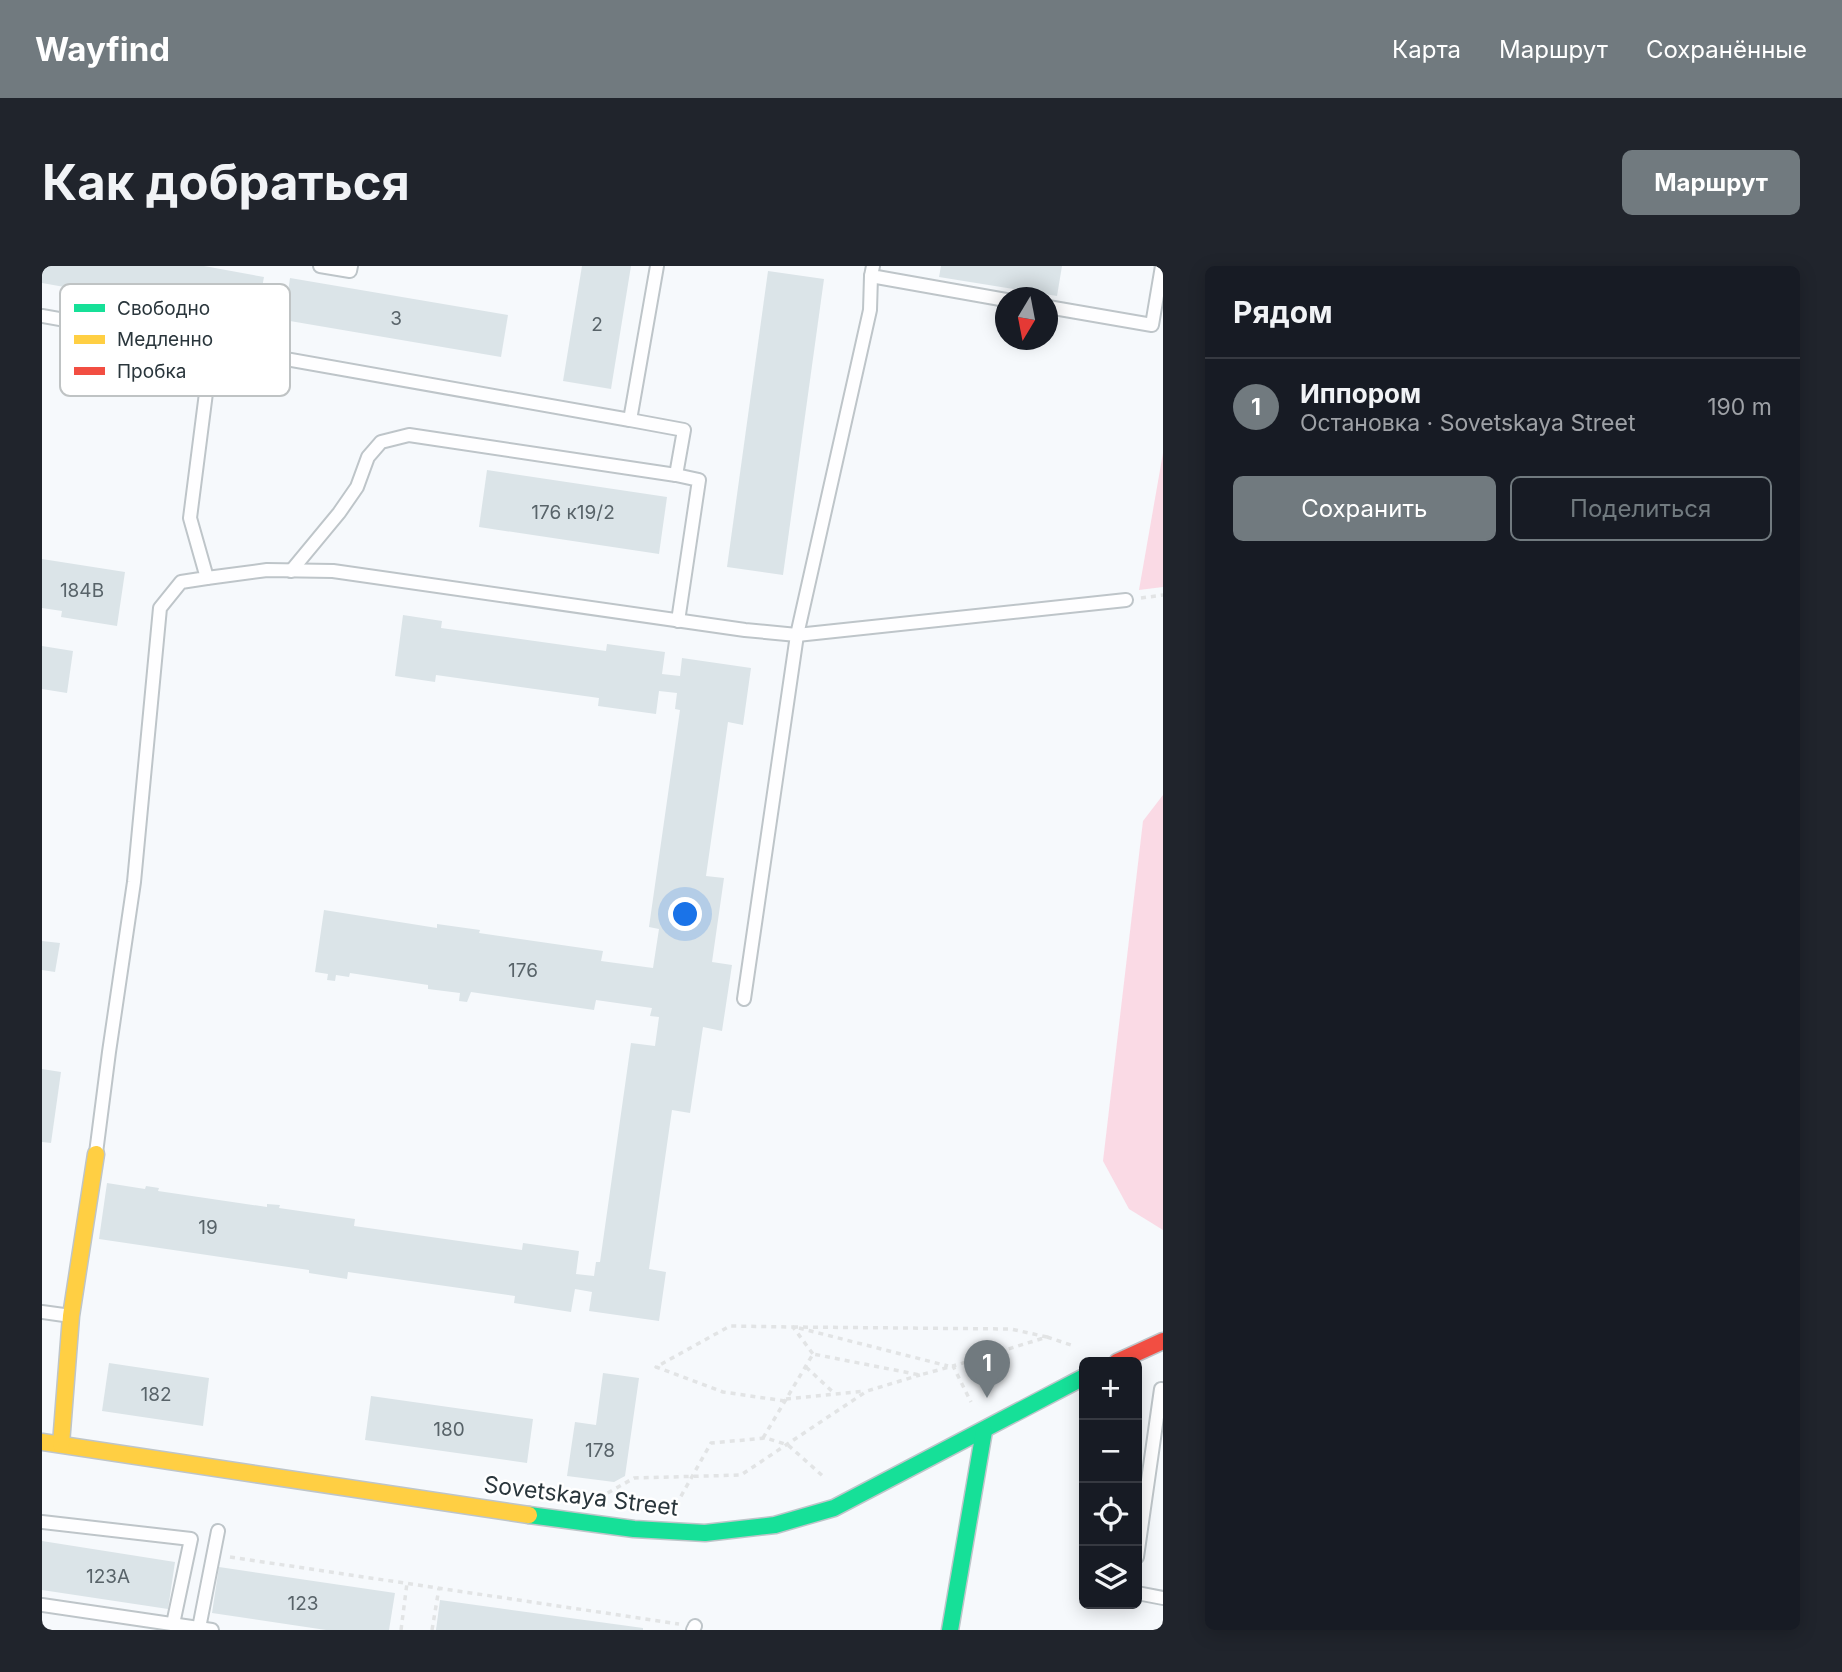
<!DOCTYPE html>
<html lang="ru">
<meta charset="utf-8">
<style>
body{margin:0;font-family:Inter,sans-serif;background:#20242c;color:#f1f3f6}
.controls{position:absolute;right:21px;bottom:21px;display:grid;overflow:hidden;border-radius:10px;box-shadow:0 4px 18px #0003}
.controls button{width:63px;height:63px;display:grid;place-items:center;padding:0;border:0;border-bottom:2px solid #363941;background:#171b24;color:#f1f3f6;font:35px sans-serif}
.compass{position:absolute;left:953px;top:21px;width:63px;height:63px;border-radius:50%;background:#171b24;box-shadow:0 4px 18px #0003;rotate:190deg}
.you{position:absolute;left:644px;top:649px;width:24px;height:24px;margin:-18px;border:5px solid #fff;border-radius:50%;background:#1a73e8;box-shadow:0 0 0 10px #1a73e833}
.badge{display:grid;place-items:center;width:46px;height:46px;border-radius:50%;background:#717a7f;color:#fff;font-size:23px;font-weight:700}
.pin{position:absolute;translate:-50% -58px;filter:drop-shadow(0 2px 4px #0008)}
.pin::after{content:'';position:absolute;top:37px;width:24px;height:21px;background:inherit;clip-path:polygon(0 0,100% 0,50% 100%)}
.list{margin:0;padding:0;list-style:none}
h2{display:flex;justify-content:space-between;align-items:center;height:91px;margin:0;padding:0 28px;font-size:30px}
h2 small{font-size:23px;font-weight:400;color:#9ea1a6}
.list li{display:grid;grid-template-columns:46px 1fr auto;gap:21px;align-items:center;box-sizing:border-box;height:98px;padding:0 28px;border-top:2px solid #363941}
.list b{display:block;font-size:26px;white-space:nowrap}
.list p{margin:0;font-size:23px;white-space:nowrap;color:#9ea1a6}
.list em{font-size:23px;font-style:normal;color:#9ea1a6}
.actions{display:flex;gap:14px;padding:21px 28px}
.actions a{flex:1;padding:16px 0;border:2px solid #717a7f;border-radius:10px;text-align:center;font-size:24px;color:#717a7f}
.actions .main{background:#717a7f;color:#fff}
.icon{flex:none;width:38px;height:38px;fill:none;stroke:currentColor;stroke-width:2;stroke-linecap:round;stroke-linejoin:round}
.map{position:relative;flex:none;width:1121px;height:1364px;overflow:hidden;border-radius:10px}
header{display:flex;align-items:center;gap:42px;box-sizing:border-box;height:98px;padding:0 35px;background:#717a7f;color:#fff}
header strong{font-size:33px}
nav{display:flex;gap:38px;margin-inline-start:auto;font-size:24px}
.intro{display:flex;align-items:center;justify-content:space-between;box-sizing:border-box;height:168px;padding:0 42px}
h1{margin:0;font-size:49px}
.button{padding:18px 32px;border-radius:10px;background:#717a7f;color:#fff;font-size:24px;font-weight:700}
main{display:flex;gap:42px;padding:0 42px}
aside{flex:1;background:#171b24;border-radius:10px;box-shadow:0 4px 18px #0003}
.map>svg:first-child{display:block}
.green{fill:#fadae5}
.building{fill:#dbe4e8}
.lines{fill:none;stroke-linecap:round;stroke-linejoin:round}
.lane-casing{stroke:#bec5c9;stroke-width:16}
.fast-casing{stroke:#bec5c9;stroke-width:19}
.slow-casing{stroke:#bec5c9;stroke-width:19}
.jam-casing{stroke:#bec5c9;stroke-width:19}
.path{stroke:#e2e4e5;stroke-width:3.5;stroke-dasharray:5 5;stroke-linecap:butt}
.lane{stroke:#fefeff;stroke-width:12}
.fast{stroke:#16e098;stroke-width:16}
.slow{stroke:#ffcf43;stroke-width:16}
.jam{stroke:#f24e42;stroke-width:16}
.labels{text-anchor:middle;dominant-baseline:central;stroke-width:5;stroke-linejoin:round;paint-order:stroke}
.number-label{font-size:19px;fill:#586369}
.street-label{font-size:23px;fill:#2a363c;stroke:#fff}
.key{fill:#fff;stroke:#bfc3c4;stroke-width:2}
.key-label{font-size:19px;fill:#2a363c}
</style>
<header>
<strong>Wayfind</strong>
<nav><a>Карта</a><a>Маршрут</a><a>Сохранённые</a></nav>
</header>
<div class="intro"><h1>Как добраться</h1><a class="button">Маршрут</a></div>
<main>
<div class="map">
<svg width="1121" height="1364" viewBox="0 0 1121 1364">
<rect width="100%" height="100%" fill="#f6f9fc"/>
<g class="green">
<polygon points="1121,187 1121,321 1097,324"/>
<polygon points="1121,529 1121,964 1087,943 1061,895 1101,555"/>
</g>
<g class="building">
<polygon points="0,0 162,0 222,11 214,55 0,17"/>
<polygon points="540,0 589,0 569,123 521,115"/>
<polygon points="899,0 1020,0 1015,30 897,11"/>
<polygon points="726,5 782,13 741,309 685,301"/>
<polygon points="248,12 466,49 459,91 242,54"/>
<polygon points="445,204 625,231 617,288 437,261"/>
<polygon points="0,293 83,306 75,360 19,351 20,345 0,342"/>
<polygon points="361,349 400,355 399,362 564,385 565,378 623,386 620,408 638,410 640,392 709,402 701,459 686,456 664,610 682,612 670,696 690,699 680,765 661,761 648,847 630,844 607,1003 624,1006 617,1055 547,1045 550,1026 533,1023 529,1046 472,1037 473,1030 306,1006 305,1013 267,1007 267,1004 57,973 65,917 103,923 104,920 117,922 116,925 225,941 225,938 238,939 237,942 313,953 312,960 480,984 481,977 537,985 534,1008 552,1010 554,996 558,996 589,777 613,780 617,751 608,750 610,742 554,734 552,744 429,726 425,736 417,735 418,727 386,723 386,719 308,707 307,711 294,709 293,715 285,714 286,708 273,706 282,644 395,662 395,658 438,664 437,667 561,685 559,695 611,702 617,663 607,661 638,444 633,443 635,427 617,425 614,448 556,440 557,432 394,409 393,416 353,410"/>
<polygon points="0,380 31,385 25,427 0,423"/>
<polygon points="0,675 18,677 13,706 0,704"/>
<polygon points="0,803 19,806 9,877 0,876"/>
<polygon points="67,1097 167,1112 161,1160 60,1145"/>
<polygon points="561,1107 597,1112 583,1210 572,1216 525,1210 533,1156 554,1159"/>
<polygon points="329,1130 491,1153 485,1197 323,1174"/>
<polygon points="0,1275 133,1296 126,1343 0,1324"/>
<polygon points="177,1301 353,1327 347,1364 284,1364 170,1347"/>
<polygon points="398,1334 601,1362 601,1364 394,1364"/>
</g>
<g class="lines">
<defs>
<g id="lane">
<polyline points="278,0 308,5 309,0"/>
<polyline points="831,0 829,10 964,34"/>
<polyline points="1006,41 1110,59 1120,0"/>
<polyline points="0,50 170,80 148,252 165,312 139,316 118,342 92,616 67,786 54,887"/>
<polyline points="170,80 588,154 615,0"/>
<polyline points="588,154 642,164 634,209 657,214 636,355"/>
<polyline points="249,305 297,247 315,221 326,191 339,176 367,169 634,209"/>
<polyline points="165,312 225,304 291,305 703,364 755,369 1084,334"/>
<polyline points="702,733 755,369 828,44 829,10"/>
<polyline points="0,1046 29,1050"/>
<polyline points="0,1256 149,1273 131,1358"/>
<polyline points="1095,1291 1119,1123 1121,1124"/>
<polyline points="1095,1327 1121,1332"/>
<polyline points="0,1339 170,1364"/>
<polyline points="157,1362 176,1265"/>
<polyline points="651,1364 653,1360"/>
</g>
<g id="fast">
<polyline points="487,1249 592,1263 663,1267 733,1259 792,1242 1042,1111"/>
<polyline points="908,1364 942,1165"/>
</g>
<g id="slow">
<polyline points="0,1176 487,1249"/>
<polyline points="19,1178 29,1050 54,888"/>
</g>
<polyline id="jam" points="1075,1096 1121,1075"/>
</defs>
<use href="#lane" class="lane-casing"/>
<use href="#fast" class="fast-casing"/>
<use href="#slow" class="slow-casing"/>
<use href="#jam" class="jam-casing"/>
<g class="path">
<polyline points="1099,332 1121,329"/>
<polyline points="751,1061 969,1063 1005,1071 911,1100"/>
<polyline points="757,1062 906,1100"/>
<polyline points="1005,1071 1032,1080"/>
<polyline points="764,1101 793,1128"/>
<polyline points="744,1133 823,1125"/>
<polyline points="743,1135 681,1126 614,1101 688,1060 751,1061 771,1088"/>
<polyline points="721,1172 771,1088 878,1109 911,1100 929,1136"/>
<polyline points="557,1232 592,1212 699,1209 825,1125 878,1109"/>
<polyline points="634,1239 669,1177 724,1172 746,1179 783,1212"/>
<polyline points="188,1291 637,1358"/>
<polyline points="359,1364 365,1317"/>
<polyline points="390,1364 397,1322"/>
</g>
<use href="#lane" class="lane"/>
<use href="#fast" class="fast"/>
<use href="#slow" class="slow"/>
<use href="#jam" class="jam"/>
</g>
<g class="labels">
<g class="number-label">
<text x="354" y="52">3</text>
<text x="555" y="58">2</text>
<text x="531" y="246">176 к19/2</text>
<text x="40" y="324">184В</text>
<text x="481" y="704">176</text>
<text x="166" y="961">19</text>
<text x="114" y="1128">182</text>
<text x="407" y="1163">180</text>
<text x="558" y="1184">178</text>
<text x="66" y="1310">123А</text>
<text x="261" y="1337">123</text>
</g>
<g class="street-label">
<text transform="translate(539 1230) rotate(7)">Sovetskaya Street</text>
</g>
</g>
<rect x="18" y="18" width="230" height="112" rx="10" class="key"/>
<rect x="32" y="38" width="31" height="8" fill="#16e098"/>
<rect x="32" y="69" width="31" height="9" fill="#ffcf43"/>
<rect x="32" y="101" width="31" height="8" fill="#f24e42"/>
<g class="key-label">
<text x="75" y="49">Свободно</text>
<text x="75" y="80">Медленно</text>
<text x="75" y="112">Пробка</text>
</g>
</svg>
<div class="controls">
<button>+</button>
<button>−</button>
<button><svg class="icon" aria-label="locate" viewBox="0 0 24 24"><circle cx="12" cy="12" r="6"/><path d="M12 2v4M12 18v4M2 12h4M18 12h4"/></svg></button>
<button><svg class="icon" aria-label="layers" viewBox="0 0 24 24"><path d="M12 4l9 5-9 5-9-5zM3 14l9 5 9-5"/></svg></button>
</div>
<svg class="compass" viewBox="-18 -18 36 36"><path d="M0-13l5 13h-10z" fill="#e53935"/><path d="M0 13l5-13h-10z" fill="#9ea1a6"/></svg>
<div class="you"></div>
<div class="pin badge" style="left:945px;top:1132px">1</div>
</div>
<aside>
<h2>Рядом<small></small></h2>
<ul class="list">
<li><span class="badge">1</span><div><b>Иппором</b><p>Остановка · Sovetskaya Street</p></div><em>190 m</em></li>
</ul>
<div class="actions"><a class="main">Сохранить</a><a>Поделиться</a></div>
</aside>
</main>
